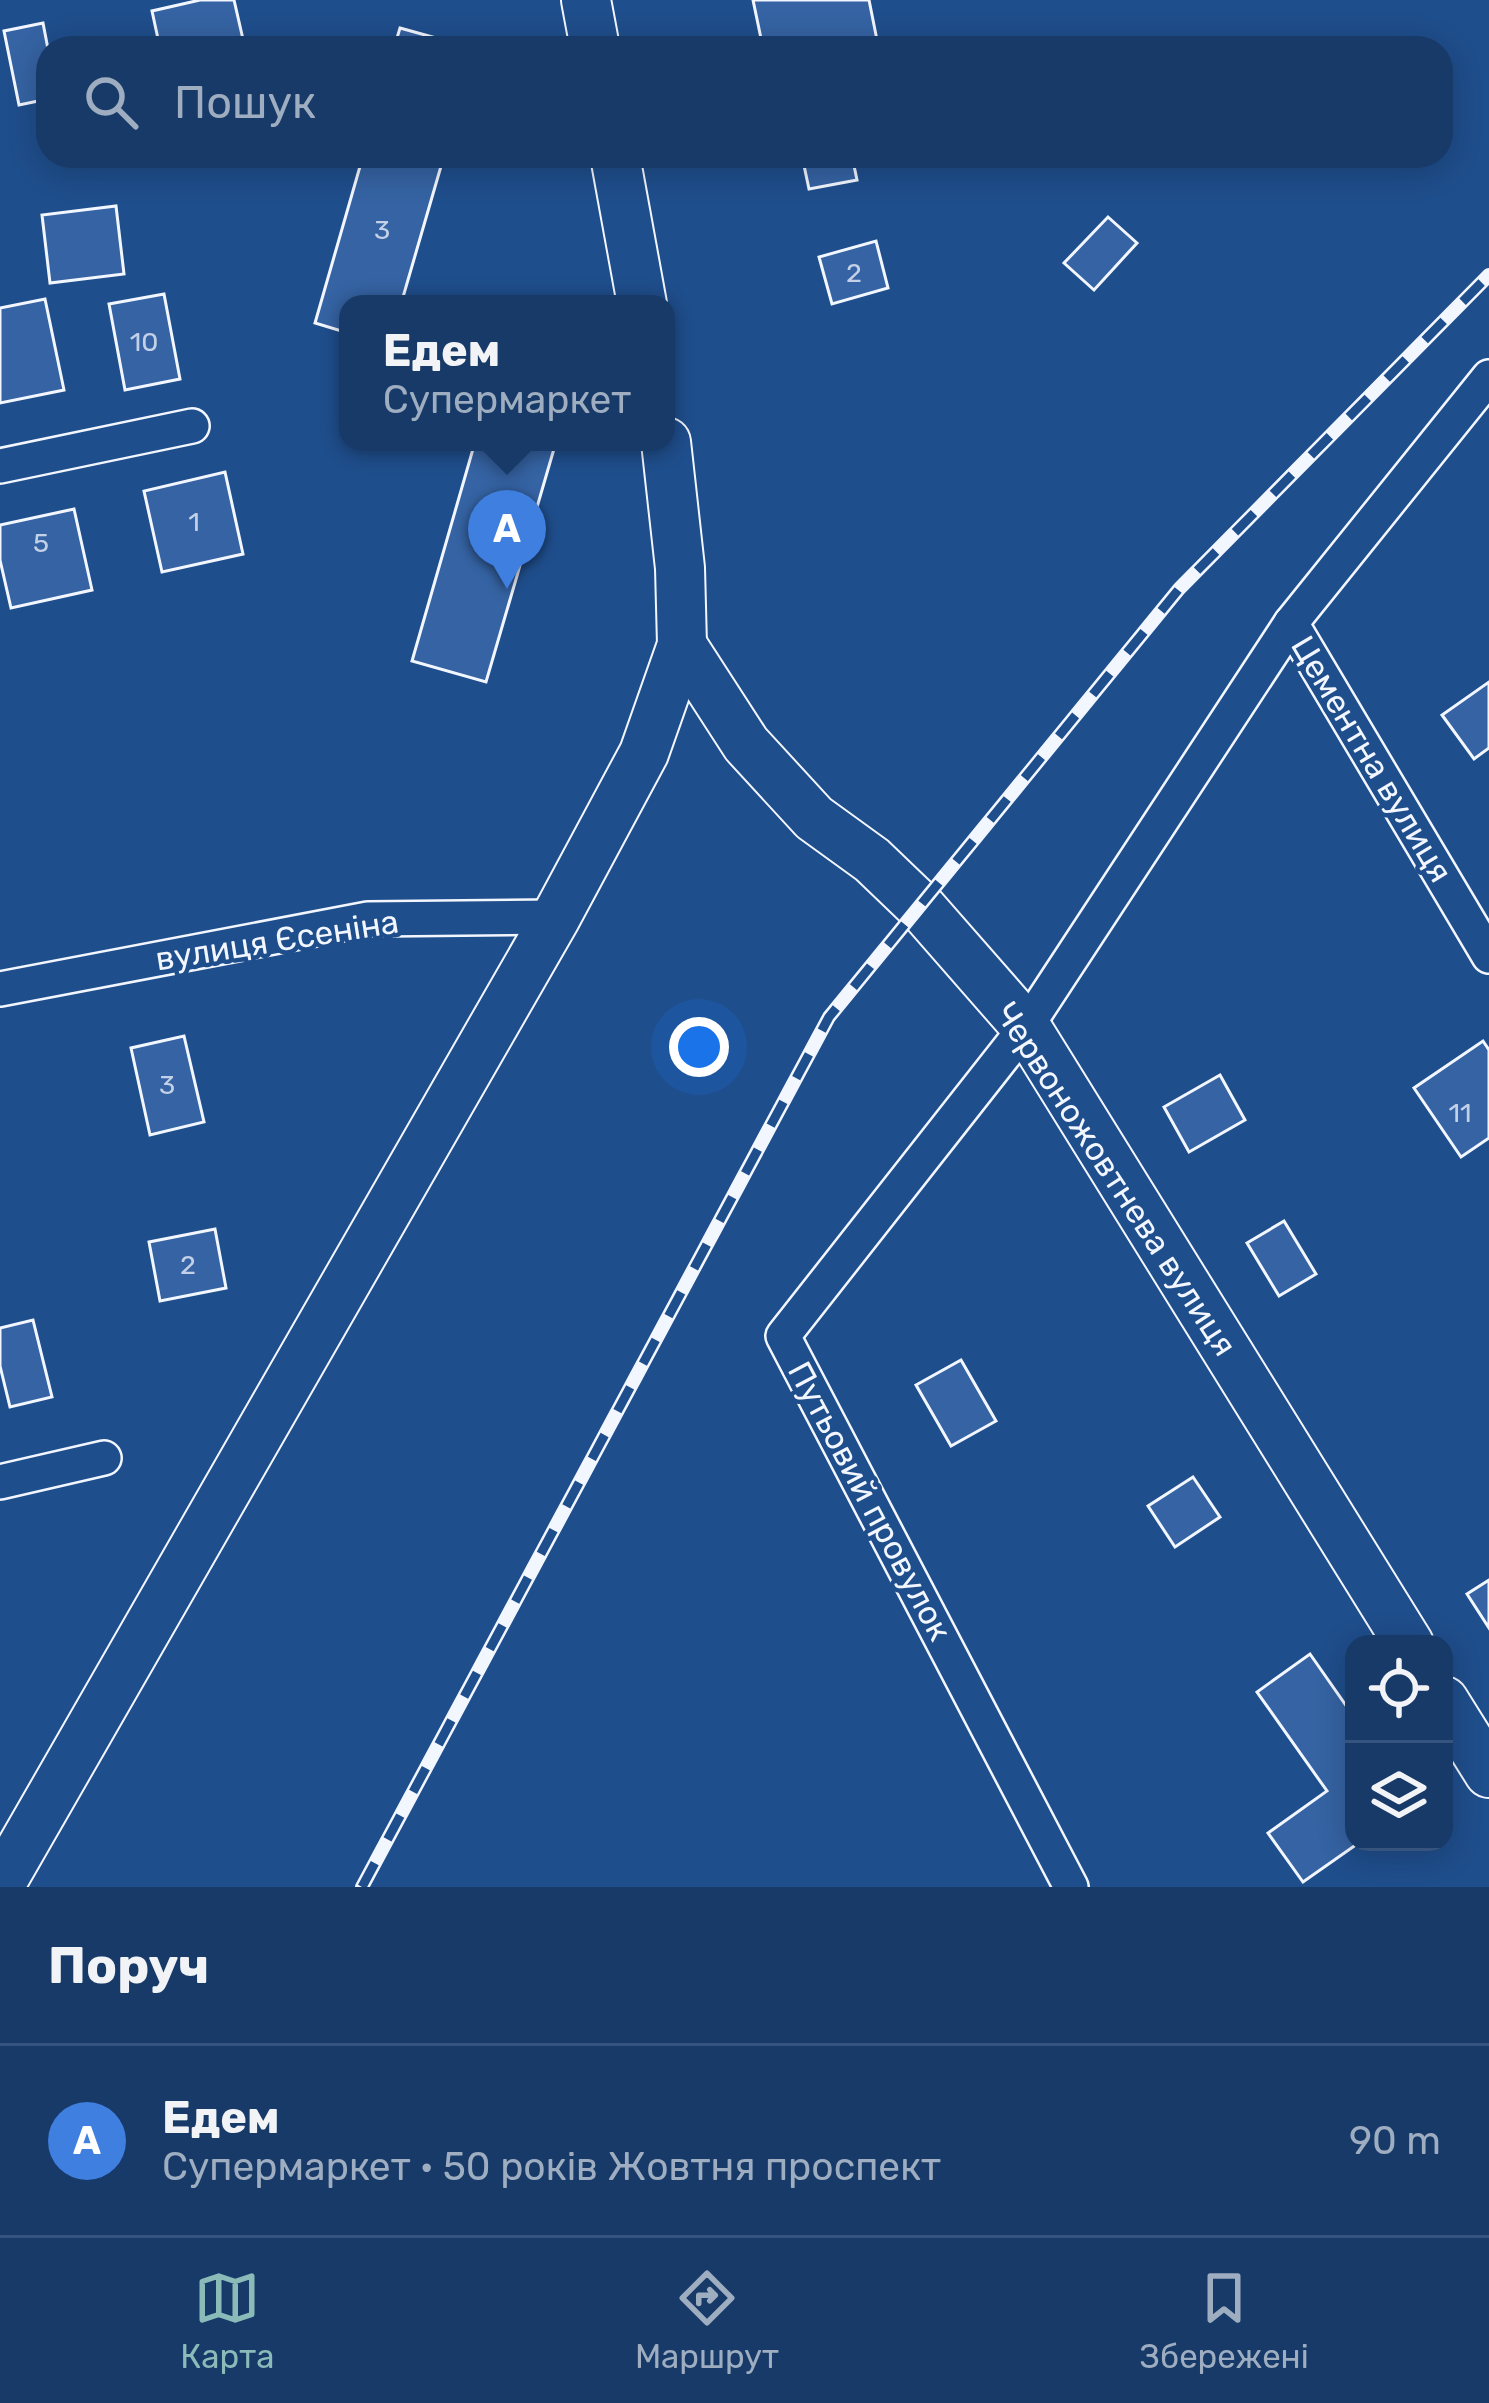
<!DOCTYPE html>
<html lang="uk">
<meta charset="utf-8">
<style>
body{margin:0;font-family:Rubik,sans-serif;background:#20416f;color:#f1f3f6}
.controls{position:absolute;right:36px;bottom:36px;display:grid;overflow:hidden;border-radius:24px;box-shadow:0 6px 30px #0003}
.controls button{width:108px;height:108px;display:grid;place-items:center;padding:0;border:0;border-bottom:3px solid #36547d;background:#173a69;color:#f1f3f6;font:60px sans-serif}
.you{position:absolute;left:699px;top:1047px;width:42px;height:42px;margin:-30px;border:9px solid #fff;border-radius:50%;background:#1a73e8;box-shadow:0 0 0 18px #1a73e833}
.badge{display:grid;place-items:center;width:78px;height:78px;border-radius:50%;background:#8bbbb9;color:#fff;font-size:39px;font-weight:700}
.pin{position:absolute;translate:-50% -99px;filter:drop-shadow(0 3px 6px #0008)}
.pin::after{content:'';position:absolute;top:63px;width:42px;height:36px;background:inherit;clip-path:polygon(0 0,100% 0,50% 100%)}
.popup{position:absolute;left:339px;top:295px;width:336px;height:156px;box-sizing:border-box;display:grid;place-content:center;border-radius:24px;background:#173a69;filter:drop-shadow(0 3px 9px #0005);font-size:39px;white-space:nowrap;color:#9eadc0}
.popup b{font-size:45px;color:#f1f3f6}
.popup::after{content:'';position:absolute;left:50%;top:100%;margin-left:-24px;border:24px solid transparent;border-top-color:#173a69}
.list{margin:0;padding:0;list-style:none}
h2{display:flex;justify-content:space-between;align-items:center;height:156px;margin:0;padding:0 48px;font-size:51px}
h2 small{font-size:39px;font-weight:400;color:#9eadc0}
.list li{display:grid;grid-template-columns:78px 1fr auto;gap:36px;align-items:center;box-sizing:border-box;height:192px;padding:0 48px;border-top:3px solid #36547d}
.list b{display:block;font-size:45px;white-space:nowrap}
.list p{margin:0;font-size:39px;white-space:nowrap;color:#9eadc0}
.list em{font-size:39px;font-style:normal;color:#9eadc0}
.icon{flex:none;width:66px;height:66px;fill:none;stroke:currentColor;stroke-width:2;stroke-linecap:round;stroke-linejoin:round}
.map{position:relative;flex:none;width:1489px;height:1887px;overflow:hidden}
.search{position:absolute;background:#173a69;box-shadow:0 6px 30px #0003;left:36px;right:36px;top:36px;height:132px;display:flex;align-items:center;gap:30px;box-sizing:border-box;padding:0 42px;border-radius:36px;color:#9eadc0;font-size:45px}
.sheet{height:348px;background:#173a69}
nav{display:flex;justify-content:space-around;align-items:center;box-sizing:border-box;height:168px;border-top:3px solid #36547d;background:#173a69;font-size:33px;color:#9eadc0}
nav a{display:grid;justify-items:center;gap:6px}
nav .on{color:#8bbbb9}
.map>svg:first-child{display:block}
.building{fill:#3563a3;stroke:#f2f6ff;stroke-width:3}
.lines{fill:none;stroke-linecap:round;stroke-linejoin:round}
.street-casing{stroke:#f2f6ff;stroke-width:38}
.secondary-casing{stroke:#f2f6ff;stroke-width:52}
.street{stroke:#1f4e8c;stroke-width:33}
.secondary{stroke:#1f4e8c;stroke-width:48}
.rail-casing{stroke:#f2f6ff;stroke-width:14}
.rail{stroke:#1f4e8c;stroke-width:9;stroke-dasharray:27;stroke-linecap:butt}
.labels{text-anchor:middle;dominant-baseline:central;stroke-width:9;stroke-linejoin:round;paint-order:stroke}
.number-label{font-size:27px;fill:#c3d1e8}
.street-label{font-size:33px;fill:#f2f6ff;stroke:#1f4e8c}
</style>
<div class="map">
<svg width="1489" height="1887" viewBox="0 0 1489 1887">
<rect width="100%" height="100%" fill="#1f4e8c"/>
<g class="building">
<polygon points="200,0 234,0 245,48 160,48 152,11"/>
<polygon points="753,0 869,0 878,45 763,48"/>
<polygon points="43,23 48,49 48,99 19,105 4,31"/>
<polygon points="400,28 472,48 394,48"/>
<polygon points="363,156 444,156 401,304 348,304 348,333 315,323"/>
<polygon points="802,156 852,156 857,180 809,189"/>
<polygon points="116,206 124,274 50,283 42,215"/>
<polygon points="1108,217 1137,243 1094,290 1064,263"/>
<polygon points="876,241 888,288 832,304 819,257"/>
<polygon points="164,294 180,379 125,390 109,304"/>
<polygon points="45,299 64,390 0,403 0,308"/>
<polygon points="475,442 556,442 486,682 412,661"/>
<polygon points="225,472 243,554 162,572 144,491"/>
<polygon points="74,509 92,590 11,608 0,560 0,525"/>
<polygon points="1489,682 1489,748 1474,759 1442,715"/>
<polygon points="184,1036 204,1122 150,1135 131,1048"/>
<polygon points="1483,1041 1489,1050 1489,1138 1461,1157 1414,1088"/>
<polygon points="1220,1075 1245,1120 1189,1152 1164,1107"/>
<polygon points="1284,1221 1316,1274 1279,1296 1247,1243"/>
<polygon points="215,1229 226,1288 160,1301 149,1242"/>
<polygon points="33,1320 52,1397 10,1407 0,1366 0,1328"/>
<polygon points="961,1360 996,1421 951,1446 916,1385"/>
<polygon points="1193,1477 1220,1517 1175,1547 1148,1506"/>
<polygon points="1489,1580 1489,1628 1467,1594"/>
<polygon points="1310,1654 1354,1717 1354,1842 1360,1842 1303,1882 1268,1833 1327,1791 1257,1692"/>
</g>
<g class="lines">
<defs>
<g id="street">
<polyline points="0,466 192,426"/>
<polyline points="1291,623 1489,956"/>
<polyline points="0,989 368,919 556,917"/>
<polyline points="0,1482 104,1458"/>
<polyline points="1071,1887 783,1336 1026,1027 1291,623 1489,377"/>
</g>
<g id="secondary">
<polyline points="586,0 595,48"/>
<polyline points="615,156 642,304"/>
<polyline points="682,645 746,744 814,818 872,860 921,907 1026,1027 1409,1644"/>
<polyline points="1444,1701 1489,1773"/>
<polyline points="0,1885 556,917 644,753 682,645 680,568 666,442"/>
</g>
</defs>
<use href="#street" class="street-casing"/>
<use href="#secondary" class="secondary-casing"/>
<use href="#street" class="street"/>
<use href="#secondary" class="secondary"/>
<defs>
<polyline id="rail" points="362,1887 829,1017 1179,589 1489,275"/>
</defs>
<use href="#rail" class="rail-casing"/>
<use href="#rail" class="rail"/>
</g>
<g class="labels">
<g class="number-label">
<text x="382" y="230">3</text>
<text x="854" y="273">2</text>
<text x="144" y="342">10</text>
<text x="194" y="522">1</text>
<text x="41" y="543">5</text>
<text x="167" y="1085">3</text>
<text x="1460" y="1113">11</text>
<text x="188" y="1265">2</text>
</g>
<g class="street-label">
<text transform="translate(1372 759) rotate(59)">Цементна вулиця</text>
<text transform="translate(277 940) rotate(-9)">вулиця Єсеніна</text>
<text transform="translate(1116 1179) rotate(57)">Червоножовтнева вулиця</text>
<text transform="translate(870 1501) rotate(62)">Путьовий провулок</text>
</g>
</g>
</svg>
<div class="controls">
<button><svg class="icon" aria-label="locate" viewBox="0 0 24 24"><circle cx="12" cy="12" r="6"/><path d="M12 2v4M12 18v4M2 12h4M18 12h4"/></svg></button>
<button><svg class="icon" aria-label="layers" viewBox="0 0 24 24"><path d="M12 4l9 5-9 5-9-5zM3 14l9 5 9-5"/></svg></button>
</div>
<div class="you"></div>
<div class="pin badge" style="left:507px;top:589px;background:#3f7fe0">A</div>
<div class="popup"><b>Едем</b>Супермаркет</div>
<div class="search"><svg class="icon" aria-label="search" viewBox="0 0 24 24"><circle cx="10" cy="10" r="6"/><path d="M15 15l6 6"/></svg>Пошук</div>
</div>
<section class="sheet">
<h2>Поруч<small></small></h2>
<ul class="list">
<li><span class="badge" style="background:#3f7fe0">A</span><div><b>Едем</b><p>Супермаркет · 50 років Жовтня проспект</p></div><em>90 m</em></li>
</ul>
</section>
<nav>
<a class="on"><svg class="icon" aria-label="map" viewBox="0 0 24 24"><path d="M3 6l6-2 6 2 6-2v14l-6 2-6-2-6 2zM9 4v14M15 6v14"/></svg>Карта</a>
<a><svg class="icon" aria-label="directions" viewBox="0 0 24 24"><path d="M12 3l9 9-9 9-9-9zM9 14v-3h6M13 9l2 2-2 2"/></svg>Маршрут</a>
<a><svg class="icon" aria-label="saved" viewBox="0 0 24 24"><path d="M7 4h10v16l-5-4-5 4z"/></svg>Збережені</a>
</nav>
